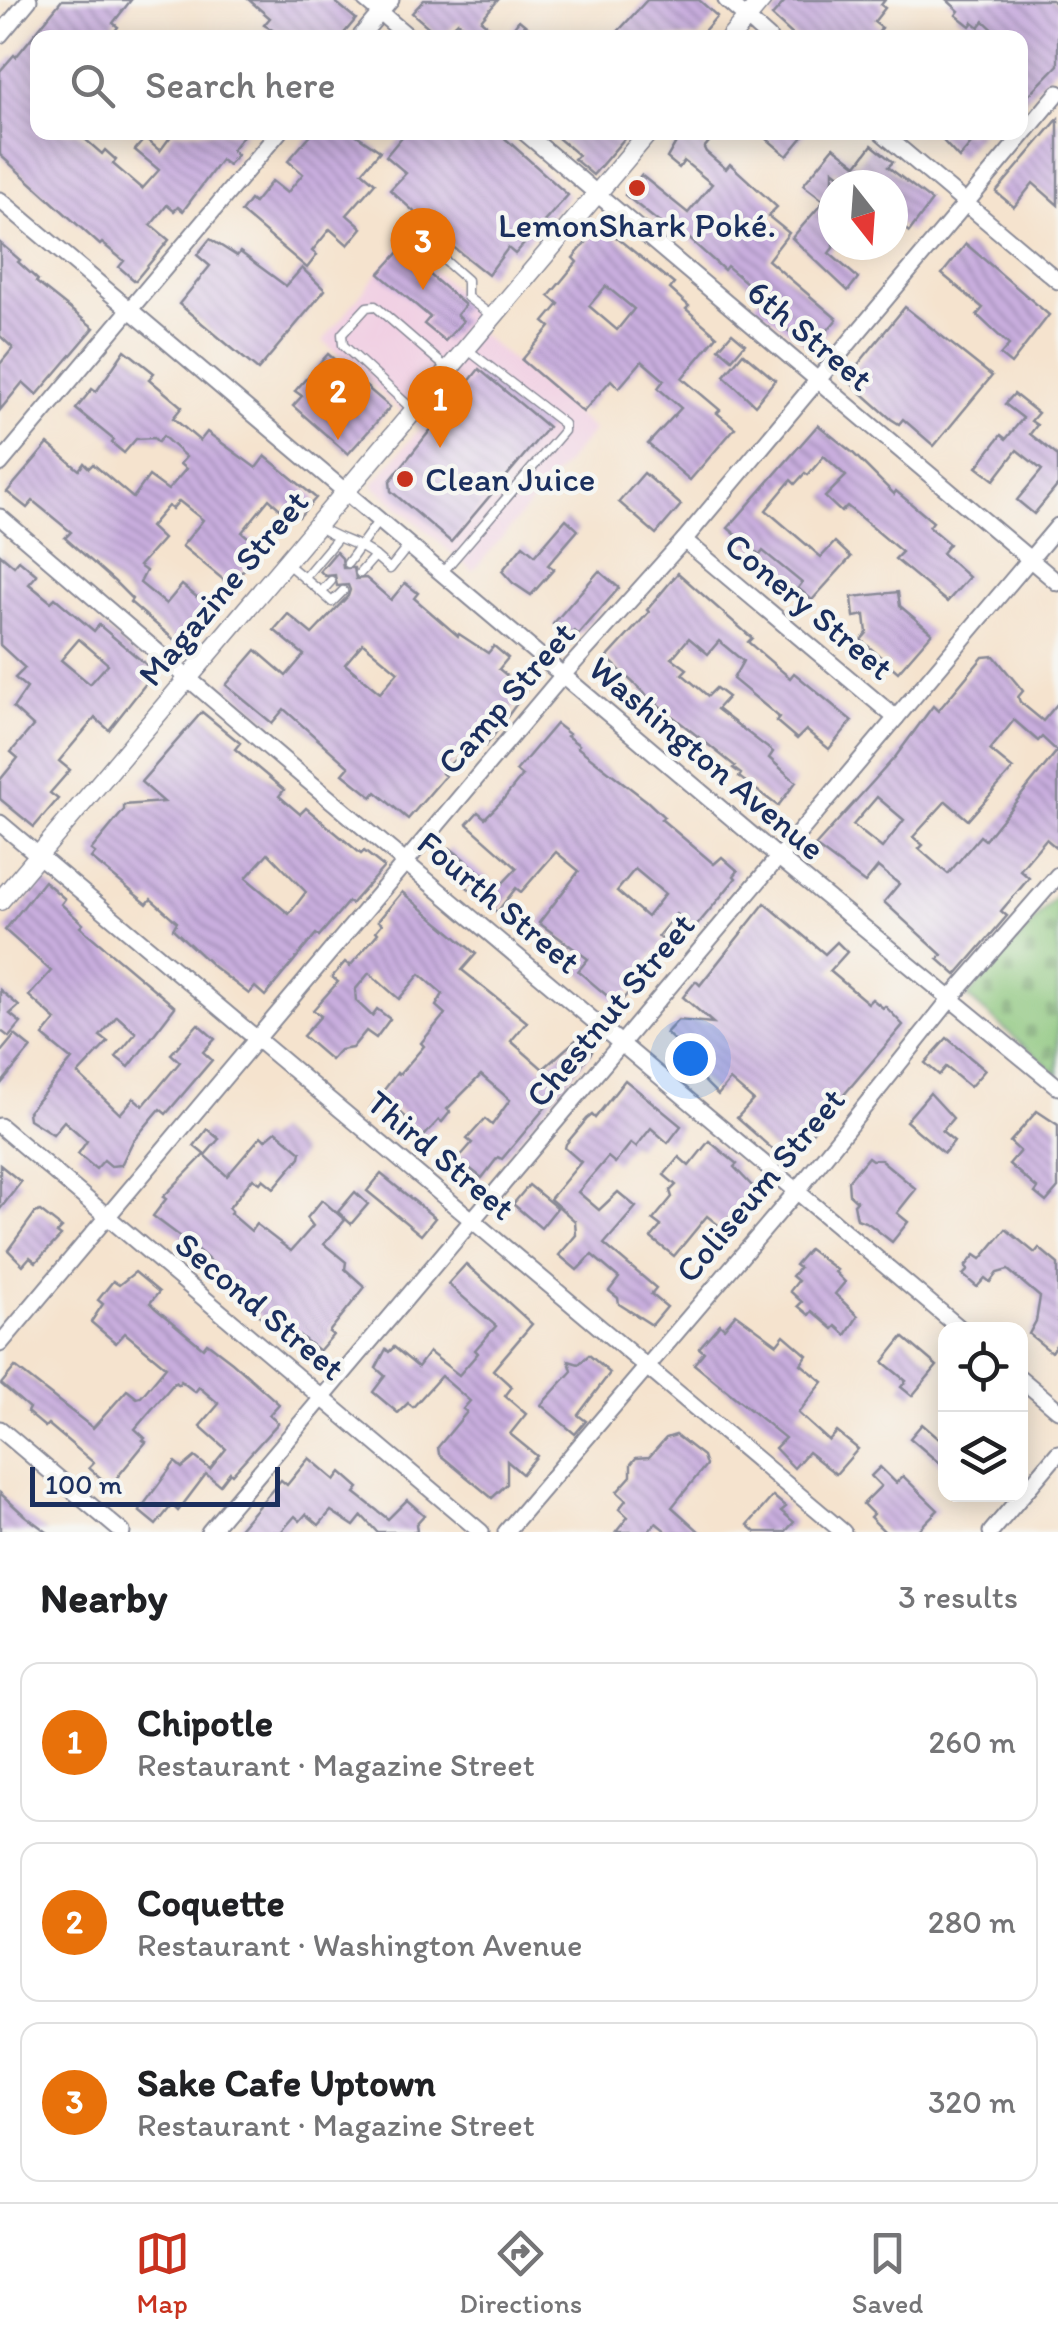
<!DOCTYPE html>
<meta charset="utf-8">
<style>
body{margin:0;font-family:Itim,sans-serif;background:#f2f2f2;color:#202124}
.controls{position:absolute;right:30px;bottom:30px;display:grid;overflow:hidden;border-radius:20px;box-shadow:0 5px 25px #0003}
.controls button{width:90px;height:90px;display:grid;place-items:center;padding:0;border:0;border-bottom:2px solid #e0e0e0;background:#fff;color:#202124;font:50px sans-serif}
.compass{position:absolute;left:818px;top:170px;width:90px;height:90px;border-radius:50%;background:#fff;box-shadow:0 5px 25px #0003;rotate:163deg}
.scale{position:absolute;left:30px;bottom:25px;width:250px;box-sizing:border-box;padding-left:10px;border:5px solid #1b2f5e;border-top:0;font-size:28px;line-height:35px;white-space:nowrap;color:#1b2f5e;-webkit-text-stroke:8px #f6f6f2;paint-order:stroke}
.you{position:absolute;left:690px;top:1058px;width:35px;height:35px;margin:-25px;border:8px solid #fff;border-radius:50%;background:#1a73e8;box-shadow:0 0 0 15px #1a73e833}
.badge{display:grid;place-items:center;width:65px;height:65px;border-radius:50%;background:#c8321e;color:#fff;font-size:32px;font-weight:700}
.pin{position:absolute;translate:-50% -82px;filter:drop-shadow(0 2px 5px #0008)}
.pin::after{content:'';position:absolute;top:52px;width:35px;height:30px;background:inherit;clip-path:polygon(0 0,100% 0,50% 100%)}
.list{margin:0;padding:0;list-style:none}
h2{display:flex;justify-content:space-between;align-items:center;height:130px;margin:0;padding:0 40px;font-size:42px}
h2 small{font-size:32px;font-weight:400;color:#757577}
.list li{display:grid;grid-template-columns:65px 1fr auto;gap:30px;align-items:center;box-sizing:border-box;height:160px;margin:0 20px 20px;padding:0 20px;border:2px solid #e0e0e0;border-radius:20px}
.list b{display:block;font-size:38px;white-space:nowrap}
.list p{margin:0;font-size:32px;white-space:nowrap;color:#757577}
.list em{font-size:32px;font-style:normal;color:#757577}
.icon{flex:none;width:55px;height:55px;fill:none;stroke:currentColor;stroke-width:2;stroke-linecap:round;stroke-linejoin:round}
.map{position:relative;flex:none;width:1058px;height:1532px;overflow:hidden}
.search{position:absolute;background:#fff;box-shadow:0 5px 25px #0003;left:30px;right:30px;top:30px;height:110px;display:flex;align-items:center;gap:25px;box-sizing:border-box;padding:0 35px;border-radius:20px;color:#757577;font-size:38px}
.sheet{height:670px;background:#fff}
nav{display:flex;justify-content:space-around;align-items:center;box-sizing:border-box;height:140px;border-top:2px solid #e0e0e0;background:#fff;font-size:28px;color:#757577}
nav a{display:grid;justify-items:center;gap:5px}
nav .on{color:#c8321e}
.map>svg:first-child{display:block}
.built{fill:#f1d0e3}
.cemetery{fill:url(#cemetery-stones);stroke:#527a6c;stroke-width:2.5}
.building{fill:url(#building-back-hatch);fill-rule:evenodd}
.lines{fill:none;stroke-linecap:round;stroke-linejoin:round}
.service-casing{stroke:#888996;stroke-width:11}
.minor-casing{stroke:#888996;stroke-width:19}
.tertiary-casing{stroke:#888996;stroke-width:21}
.service{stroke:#fff;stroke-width:8}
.minor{stroke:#fff;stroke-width:15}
.tertiary{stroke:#fff;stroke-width:18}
.poi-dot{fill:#c8321e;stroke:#f6f6f2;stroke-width:4}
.labels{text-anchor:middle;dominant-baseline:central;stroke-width:9;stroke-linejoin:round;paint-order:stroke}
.poi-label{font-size:35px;fill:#1b2f5e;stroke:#f6f6f2}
.street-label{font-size:35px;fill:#1b2f5e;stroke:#f6f6f2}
</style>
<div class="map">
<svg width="1058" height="1532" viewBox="0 0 1058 1532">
<defs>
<pattern id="cemetery-stones" width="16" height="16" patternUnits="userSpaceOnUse" patternTransform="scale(2.5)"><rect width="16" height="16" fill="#89c479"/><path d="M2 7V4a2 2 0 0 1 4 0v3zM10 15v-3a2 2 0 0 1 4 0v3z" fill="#6fa066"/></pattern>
<pattern id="building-back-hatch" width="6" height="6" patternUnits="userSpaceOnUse" patternTransform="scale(2.5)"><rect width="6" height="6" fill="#c9aede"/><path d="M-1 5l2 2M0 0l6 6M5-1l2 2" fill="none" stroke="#a28eb7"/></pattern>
</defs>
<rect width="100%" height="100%" fill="#f6f6f2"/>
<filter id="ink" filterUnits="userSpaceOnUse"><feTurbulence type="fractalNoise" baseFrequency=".01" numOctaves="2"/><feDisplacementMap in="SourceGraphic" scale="20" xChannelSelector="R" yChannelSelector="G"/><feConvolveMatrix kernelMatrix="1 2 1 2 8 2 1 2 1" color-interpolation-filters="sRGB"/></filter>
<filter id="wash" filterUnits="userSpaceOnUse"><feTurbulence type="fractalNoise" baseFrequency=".0048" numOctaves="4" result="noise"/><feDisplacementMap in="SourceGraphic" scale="40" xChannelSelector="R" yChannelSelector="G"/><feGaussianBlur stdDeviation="2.25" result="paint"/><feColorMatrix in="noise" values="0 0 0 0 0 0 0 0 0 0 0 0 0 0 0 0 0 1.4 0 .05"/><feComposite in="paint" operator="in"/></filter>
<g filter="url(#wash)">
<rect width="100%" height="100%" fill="#f5e3ce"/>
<polygon class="built" points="402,243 481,312 471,326 594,430 473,571 373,485 420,428 323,341"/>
<polygon class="cemetery" points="1058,894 1058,1075 967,997"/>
<g id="blocks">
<g class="building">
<polygon points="62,0 131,0 113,23 118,27 110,38 38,38 38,132 77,132 102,154 105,150 116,160 113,164 142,189 159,170 135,150 145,138 160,151 174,132 246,132 232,150 237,155 228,165 221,160 183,211 178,207 174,211 167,205 151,225 169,240 135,281 119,267 124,261 102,243 100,245 0,155 0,71 14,55 16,57"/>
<polygon points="249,0 333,0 356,19 340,38 286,38 264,25 270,18"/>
<polygon points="424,0 498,0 481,20 502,38 477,38 458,22 441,38 412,13"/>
<polygon points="647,0 699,0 717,16 698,38 612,38"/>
<polygon points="786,0 885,0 881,5 885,8 874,22 882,28 874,38 796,38 772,16"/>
<polygon points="947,0 1052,0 1058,5 1058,65 1020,104 1020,38 1002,38 984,21 979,27 973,22 970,26 956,15 959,11"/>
<polygon points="519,20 541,38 505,38"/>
<polygon points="1058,119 1058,205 1033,183 1014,207 996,192"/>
<polygon points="313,132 352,132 380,151 362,172 375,183 347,215 362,228 348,245 330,229 312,251 317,255 307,268 241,212 250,200 254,203 272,181 287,193 303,174 288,161"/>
<polygon points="406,132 498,132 568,195 515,254 508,248 488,275 442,238 446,234 423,216 421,218 390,190 406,173 386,156"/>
<polygon points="551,132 630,132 593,175 574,159 578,155"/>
<polygon points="682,132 717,132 704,148 706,152 726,169 730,164 777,207 768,216 789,233 768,260 837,319 812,349 754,304 761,295 727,266 724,270 674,225 670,222 666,228 625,195 641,175 688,213 712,184 684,161 679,168 667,158"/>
<polygon points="759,132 807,132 787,156"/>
<polygon points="935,132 981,132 959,158"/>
<polygon points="872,145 893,162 888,167 932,201 909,232 893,219 893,185 853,185 833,170 833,248 829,253 858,278 848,291 792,238 824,201 803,185 834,147 857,165"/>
<path d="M601 225 674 284 670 289 689 306 686 309 717 336 682 378 720 410 717 413 735 428 690 480 648 444 681 408 658 388 664 380 642 361 619 388 611 380 583 412 522 360 550 327 544 322 559 304 549 296 577 262 573 258ZM606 286 634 309 617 330 589 306Z"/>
<polygon points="210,239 237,256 240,252 286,286 302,268 325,290 258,370 179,304 210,266 197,255"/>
<polygon points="0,243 20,260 18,262 38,280 36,282 94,328 37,395 23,382 0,410 0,364 13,348 0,336"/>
<polygon points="966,244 1049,315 1011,364 1000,355 1009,345 977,315 983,308 942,274"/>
<polygon points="401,250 465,305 457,315 463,321 445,341 424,324 430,317 379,274"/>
<polygon points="905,307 992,376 934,446 903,419 899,424 891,419 846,379"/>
<polygon points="732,333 745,344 732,359 719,348"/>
<polygon points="125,350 154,373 149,379 182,407 173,418 200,441 207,432 256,468 265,456 316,498 299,517 285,504 280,509 269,499 242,532 262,549 230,585 182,546 203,520 179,501 172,509 168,506 150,527 163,539 139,566 146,571 140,583 166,604 182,585 209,607 178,643 130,602 132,599 114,581 65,538 71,532 33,501 27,508 7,492 48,444 79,470 84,463 89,468 93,464 133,498 149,476 168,490 186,469 180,464 186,457 163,436 158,442 154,438 136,439 124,453 112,443 114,440 76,409 92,389 96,392"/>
<polygon points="743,353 775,380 755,405 724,376"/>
<polygon points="328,354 390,407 348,454 293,406 302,396 295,391"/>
<polygon points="479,369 548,427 451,542 391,491 390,481"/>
<polygon points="1014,394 1038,413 1031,421 1037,425 1030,434 1058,456 1058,485 1034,514 1017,500 1042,470 1017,450 994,480 977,467 1001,435 1006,439 1023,418 1005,404"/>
<polygon points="818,425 853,453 894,494 896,491 933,522 929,527 949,544 942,553 969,577 947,602 895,559 902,552 847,506 841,512 825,497 846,476 824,456 808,475 805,473 795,484 791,480 766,510 821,557 835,542 851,557 812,600 798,588 802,583 763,551 760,555 728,528"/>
<polygon points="644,473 681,505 656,534 619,502"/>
<polygon points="566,519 578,530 548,565 554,569 531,595 513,583 502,571 523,545 535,555"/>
<path d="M336 552 342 558 343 568H354L356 579 366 578 391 600 405 583 418 593 414 598 458 636 459 634 488 653 494 646 508 658 499 669 526 691 486 746 476 737 442 773 445 776 408 819 376 792 372 797 343 774 349 767 284 709 272 723 226 685 256 650 286 676 304 655 274 630 288 614 312 634 348 596 350 590 348 585 337 586 335 575 325 576 320 571ZM363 643 398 672 380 693 345 664Z"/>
<path d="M0 554 14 566 19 560 37 575 29 584 51 602 55 598 94 631 99 625 155 672 109 730 95 718 59 761 70 770 50 793 58 799 34 827 0 799V780L18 758 11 752 33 726 13 708 27 688 15 678 25 668 0 645ZM79 639 108 664 90 684 61 660Z"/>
<polygon points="599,571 619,588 579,634 574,631 569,637 553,624"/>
<polygon points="678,573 752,638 748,642 790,678 794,673 852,721 829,749 806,730 797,739 776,721 779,717 733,679 743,661 719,641 708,654 689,638 672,658 687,669 682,674 708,696 716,688 728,697 717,709 773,752 769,758 796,782 778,806 739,777 741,774 733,768 735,766 646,695 607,658 649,612 647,610"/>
<polygon points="898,592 900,606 932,633 898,672 861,640 867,633 865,615 854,617 852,597"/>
<path d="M994 656 1023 691 1018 697 1020 702 1043 721 1058 703V849L1046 839 1020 870 1029 878 1001 911 1007 916 956 975 938 959 942 955 884 902 899 884 878 867 865 883 815 846 896 756 933 706 938 711 983 657ZM1014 720 1038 741 1042 737 1057 751 985 840 980 836 948 874 919 849 923 845 913 837 946 801 968 820 1013 769 990 750ZM877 797 904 820 882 848 853 825Z"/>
<path d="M202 712 240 743 235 749 284 790 279 796 300 814 306 808 361 854 364 851 384 867 351 904 348 902 319 936 316 934 265 996 255 987 249 994 214 967 173 929 177 922 151 899 147 904 91 858 95 853 91 850 124 810V805L164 802 141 782ZM268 853 306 892 289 914 246 878Z"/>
<path d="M556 724 569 734 567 736 579 745 577 747 647 801 664 817 661 819 714 864 722 857 738 871 734 876 736 878 694 929 676 914 658 936 664 941 634 978 638 981 618 1005 578 971 588 959 539 923 579 871 556 852 521 892 516 888 497 912 438 863 450 848 499 887 517 868 467 824 478 812 485 818 502 801 522 776 516 771ZM635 869 665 894 647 917 617 891Z"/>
<polygon points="44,881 65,899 61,904 83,924 80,927 175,1007 129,1067 116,1057 136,1033 117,1016 100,1036 108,1042 78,1074 120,1114 134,1098 143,1106 180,1062 171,1054 198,1024 215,1039 203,1052 212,1060 166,1114 160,1109 133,1141 121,1165 111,1166 104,1160 96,1169 78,1154 87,1141 64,1121 53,1134 29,1119 28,1112 72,1060 43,1036 56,1020 29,996 51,971 5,930"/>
<polygon points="402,892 476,954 462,970 527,1022 511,1041 543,1069 577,1039 592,1052 502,1159 498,1157 482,1178 458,1159 472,1143 467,1139 485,1119 492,1125 510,1100 481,1075 447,1109 450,1112 442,1122 439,1120 424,1136 406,1122 408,1119 390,1103 371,1107 397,1073 399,1075 424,1046 421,1043 445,1014 436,1006 443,994 420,974 399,999 369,973 355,990 356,1001 372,1016 377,1009 390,1019 376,1038 366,1031 352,1048 340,1050 331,1060 303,1036 321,1016 313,1010 338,982 332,977 345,962 350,966 378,933 376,931 382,924 378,921"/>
<polygon points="765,903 825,954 837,942 847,952 830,971 868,1003 872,999 883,1008 885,1006 903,1025 787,1162 737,1118 753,1100 730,1080 718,1095 671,1048 676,1042 666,1033 678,1020 713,1023 683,997 696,981 700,985"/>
<polygon points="0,990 19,1006 10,1014 21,1023 9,1037 0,1030"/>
<polygon points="15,1035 31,1048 0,1085 0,1053"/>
<polygon points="947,1038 985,1070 970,1087 946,1067 939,1075 925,1063"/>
<polygon points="625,1080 681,1126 668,1143 651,1128 636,1147 631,1143 615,1163 608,1157 578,1192 599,1210 618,1192 636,1207 604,1244 656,1288 651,1294 667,1307 652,1325 619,1304 618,1298 609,1291 619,1278 592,1255 577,1270 559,1255 576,1235 575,1221 550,1199 581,1162 565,1148 566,1144 587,1119 592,1115 595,1118"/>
<polygon points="930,1093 953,1118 942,1131 954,1141 944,1153 906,1121"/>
<polygon points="1037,1111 1058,1125 1058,1188 1046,1202 1035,1193 1038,1189 1009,1164 1020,1151 1010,1142"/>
<polygon points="207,1129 219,1139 205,1155 194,1146"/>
<polygon points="276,1131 301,1152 300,1157 274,1188 263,1179 260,1183 253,1178 229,1208 232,1211 230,1213 251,1231 256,1224 291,1251 313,1226 307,1218 322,1200 345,1220 324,1244 346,1262 345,1269 365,1287 329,1332 333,1335 319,1351 300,1336 293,1344 255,1312 260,1307 216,1276 220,1270 193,1246 153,1216 166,1199 163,1197 204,1155 227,1176 261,1136 265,1140"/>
<polygon points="709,1141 737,1164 734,1167 754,1188 721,1227 707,1216 674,1256 651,1238 661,1226 653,1220 672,1197 670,1191 676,1185 664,1175 679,1157 689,1166"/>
<polygon points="868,1157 872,1160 880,1159 916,1189 897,1213 908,1222 892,1242 868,1223 857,1219 854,1204 857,1201 849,1194 848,1181"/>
<polygon points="0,1165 21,1182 0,1209"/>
<polygon points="381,1174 435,1218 421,1235 367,1191"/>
<polygon points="529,1185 557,1208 541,1228 513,1204"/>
<polygon points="355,1192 368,1204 351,1224 338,1212"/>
<polygon points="40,1211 62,1228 57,1233 61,1236 36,1262 30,1257 23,1265 8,1250 35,1213"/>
<polygon points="1006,1229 1035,1253 1039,1248 1058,1264 1058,1342 1051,1352 1029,1334 1036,1321 1040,1297 1008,1270 997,1273 990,1282 985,1278 977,1287 963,1275 968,1270 965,1267 975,1255 981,1259"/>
<polygon points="809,1249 837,1270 835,1272 845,1282 835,1294 858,1316 846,1335 836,1326 833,1329 812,1311 809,1315 798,1306 802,1302 790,1291 798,1281 792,1276 799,1268 795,1265"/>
<polygon points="466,1264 532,1324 493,1370 512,1387 505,1396 526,1414 510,1434 537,1456 522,1474 507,1461 507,1484 492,1498 439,1454 438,1447 467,1412 463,1409 470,1401 441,1376 413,1407 408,1403 398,1413 373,1392 385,1376 376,1368 386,1349 389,1352 394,1347 418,1367 429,1352 459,1375 478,1353 475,1350 496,1326 448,1284"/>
<polygon points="135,1272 159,1292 150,1303 155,1308 203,1348 207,1343 232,1362 279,1404 269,1415 278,1423 232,1474 230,1472 220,1485 206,1474 178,1511 172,1505 156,1525 139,1511 175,1462 182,1468 195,1457 210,1469 226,1449 200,1426 219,1404 199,1387 195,1392 181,1381 178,1385 175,1382 135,1429 145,1438 143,1440 146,1442 110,1486 89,1468 94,1463 48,1424 45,1427 27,1412 29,1408 1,1384 15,1367 93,1428 127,1390 137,1398 141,1397 166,1367 125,1333 116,1343 91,1322 103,1304 98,1300 113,1281 119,1285"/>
<polygon points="736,1314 777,1344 784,1335 807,1355 801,1364 823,1382 798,1413 829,1441 837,1432 858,1449 836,1474 808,1452 794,1468 775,1448 785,1438 694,1364 704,1352 699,1348 720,1324 724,1328"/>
<polygon points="903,1337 937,1366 912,1396 901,1387 906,1381 883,1362"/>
<polygon points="589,1355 610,1373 578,1415 586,1421 575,1434 541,1405 572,1371 569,1361 579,1364"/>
<polygon points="922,1424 946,1445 946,1469 910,1438"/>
<polygon points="676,1435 703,1456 706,1465 672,1507 700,1532 667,1532 656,1523 648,1532 616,1532 628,1517 619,1509 626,1500 617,1492 631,1476 631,1464 636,1458 649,1457 666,1438"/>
<polygon points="309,1458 335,1480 341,1472 359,1488 355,1493 388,1519 407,1500 424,1515 416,1524 417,1532 377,1532 362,1516 354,1526 331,1511 319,1525 306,1514 300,1521 295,1516 281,1532 236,1532 281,1480 287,1485"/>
<polygon points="880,1467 896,1483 903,1476 938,1510 916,1532 885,1532 870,1517 873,1514 863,1504 881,1486 871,1476"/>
<polygon points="0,1493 24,1515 47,1532 0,1532"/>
<polygon points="773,1496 786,1507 781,1511 794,1522 785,1532 756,1532 748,1525"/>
</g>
</g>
</g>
<g filter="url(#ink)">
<use href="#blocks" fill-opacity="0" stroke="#888996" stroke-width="2.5"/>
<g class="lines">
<defs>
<g id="service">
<polyline points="409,229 467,280 467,297 493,317"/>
<polyline points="414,411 343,345 342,334 367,307 375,306 449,370"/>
<path d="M318 526C336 540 357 541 375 556L360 573"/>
<polyline points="375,556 390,569 409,545"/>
<polyline points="286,563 321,592 331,581"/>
<polyline points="348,563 379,520"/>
<polyline points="442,573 564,431 564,424 468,350"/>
<polyline points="304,578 336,540"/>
<polyline points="321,592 332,602 343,591"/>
</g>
<g id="minor">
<polyline points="365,0 410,38"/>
<polyline points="726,0 769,38"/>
<polyline points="0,35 29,0"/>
<polyline points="359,38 391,0"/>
<polyline points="524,132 1058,583"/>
<polyline points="881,132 1058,281"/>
<polyline points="0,200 778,857 1058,1087"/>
<polyline points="0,464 279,132"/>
<polyline points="0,517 287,763 962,1330"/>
<polyline points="684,540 896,718"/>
<polyline points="0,823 843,1532"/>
<polyline points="0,1126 481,1532"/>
<polyline points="0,1344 563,675 684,540 1058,93"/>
<polyline points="1020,1378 1058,1410"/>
<polyline points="0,1429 122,1532"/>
<polyline points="209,1532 1058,526"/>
<polyline points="506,1532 797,1191 952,997 1058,875"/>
<polyline points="991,1532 1058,1453"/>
</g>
<g id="tertiary">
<polyline points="730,38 762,0"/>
<polyline points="0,901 649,132"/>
</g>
</defs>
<use href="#service" class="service-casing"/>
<use href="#minor" class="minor-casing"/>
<use href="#tertiary" class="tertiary-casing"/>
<use href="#service" class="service"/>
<use href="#minor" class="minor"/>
<use href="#tertiary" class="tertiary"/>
</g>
</g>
<g class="poi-dot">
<circle cx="637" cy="188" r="10"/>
<circle cx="405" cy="479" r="10"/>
</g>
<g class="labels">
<g class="poi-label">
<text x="637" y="225">LemonShark Poké.</text>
<text x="425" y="479" text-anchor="start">Clean Juice</text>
</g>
<g class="street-label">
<text transform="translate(810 335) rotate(40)">6th Street</text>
<text transform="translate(223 588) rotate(-50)">Magazine Street</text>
<text transform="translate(809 606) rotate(40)">Conery Street</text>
<text transform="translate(506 698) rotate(-49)">Camp Street</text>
<text transform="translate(707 758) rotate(40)">Washington Avenue</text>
<text transform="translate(499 902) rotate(40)">Fourth Street</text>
<text transform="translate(610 1010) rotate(-50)">Chestnut Street</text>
<text transform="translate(441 1155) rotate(40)">Third Street</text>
<text transform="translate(760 1185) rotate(-50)">Coliseum Street</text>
<text transform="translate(260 1306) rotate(40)">Second Street</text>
</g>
</g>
</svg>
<div class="controls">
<button><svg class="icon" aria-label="locate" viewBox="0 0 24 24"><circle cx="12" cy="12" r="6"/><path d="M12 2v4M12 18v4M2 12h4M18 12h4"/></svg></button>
<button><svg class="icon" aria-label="layers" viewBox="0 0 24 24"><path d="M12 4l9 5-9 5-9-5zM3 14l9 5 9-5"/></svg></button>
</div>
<svg class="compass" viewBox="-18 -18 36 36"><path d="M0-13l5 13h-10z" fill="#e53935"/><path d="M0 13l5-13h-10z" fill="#757577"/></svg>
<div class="scale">100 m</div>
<div class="you"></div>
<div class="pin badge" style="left:440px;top:448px;background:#e8710a">1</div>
<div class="pin badge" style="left:338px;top:440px;background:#e8710a">2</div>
<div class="pin badge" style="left:423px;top:290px;background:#e8710a">3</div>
<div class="search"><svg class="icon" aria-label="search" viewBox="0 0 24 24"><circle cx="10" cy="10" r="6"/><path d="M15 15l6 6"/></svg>Search here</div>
</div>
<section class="sheet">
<h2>Nearby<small>3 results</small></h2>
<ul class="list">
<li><span class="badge" style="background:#e8710a">1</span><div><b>Chipotle</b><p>Restaurant · Magazine Street</p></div><em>260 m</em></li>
<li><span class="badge" style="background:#e8710a">2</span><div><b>Coquette</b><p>Restaurant · Washington Avenue</p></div><em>280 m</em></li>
<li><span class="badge" style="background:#e8710a">3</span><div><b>Sake Cafe Uptown</b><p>Restaurant · Magazine Street</p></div><em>320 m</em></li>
</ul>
</section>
<nav>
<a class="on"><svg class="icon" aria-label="map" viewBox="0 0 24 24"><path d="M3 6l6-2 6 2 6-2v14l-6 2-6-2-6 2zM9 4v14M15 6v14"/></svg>Map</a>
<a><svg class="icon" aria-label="directions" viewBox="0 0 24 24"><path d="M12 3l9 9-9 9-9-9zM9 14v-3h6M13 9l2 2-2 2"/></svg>Directions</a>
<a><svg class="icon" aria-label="saved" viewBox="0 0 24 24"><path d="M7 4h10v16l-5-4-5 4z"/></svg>Saved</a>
</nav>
